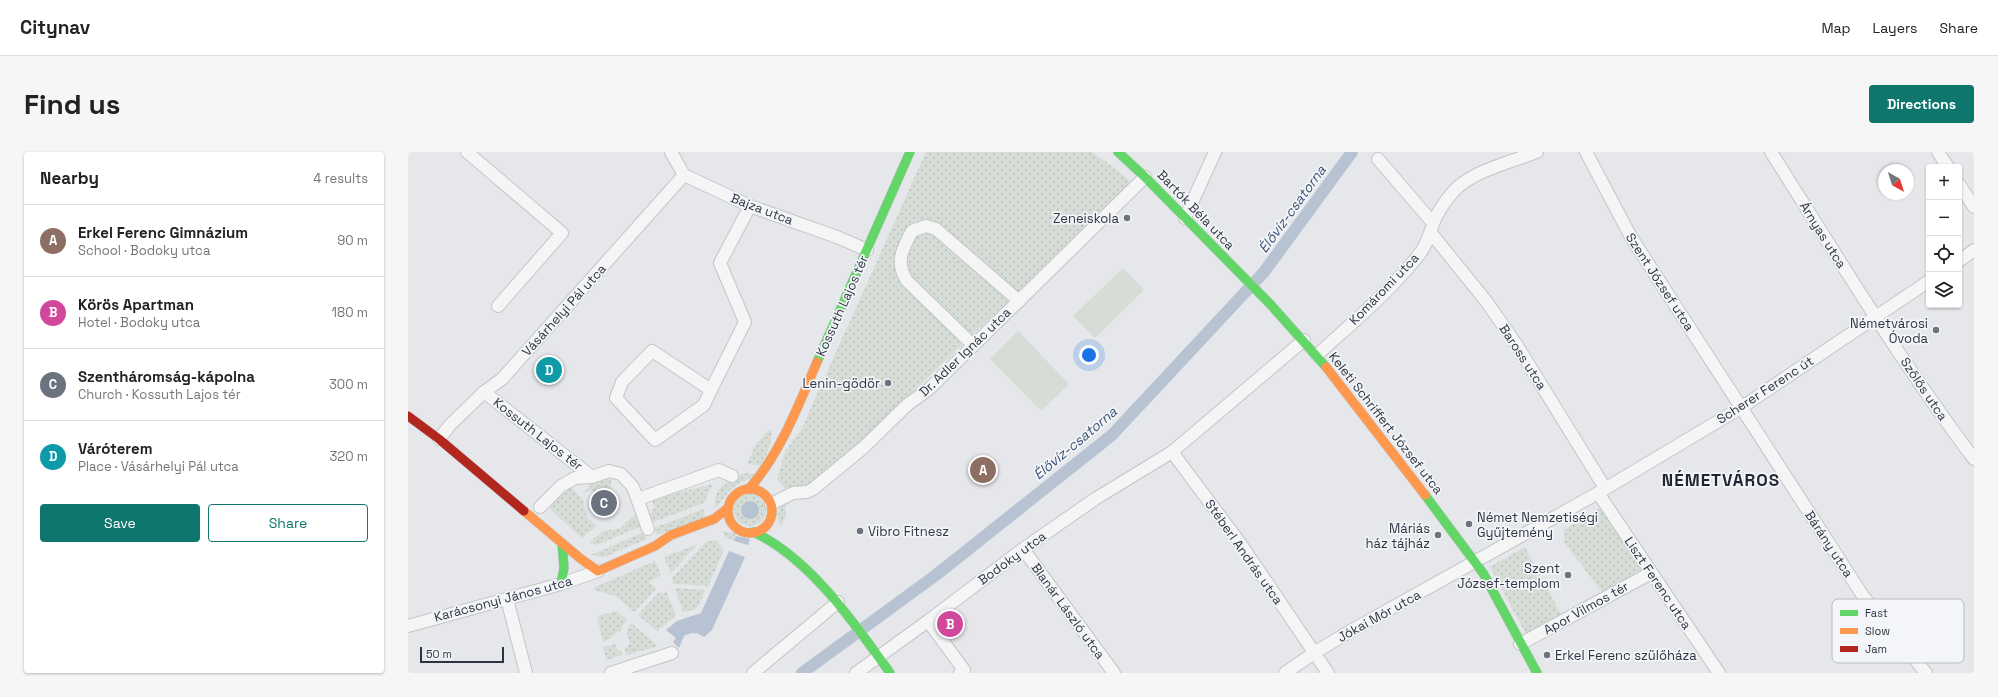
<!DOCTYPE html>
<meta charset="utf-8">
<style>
body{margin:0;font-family:"Space Grotesk",sans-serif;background:#f6f6f6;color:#222}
.controls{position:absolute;right:12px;top:12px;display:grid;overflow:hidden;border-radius:4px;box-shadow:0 1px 3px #0004}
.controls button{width:36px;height:36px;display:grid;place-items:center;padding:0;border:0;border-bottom:1px solid #e0e0e0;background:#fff;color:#222;font:20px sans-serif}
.compass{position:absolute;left:1470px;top:12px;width:36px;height:36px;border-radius:50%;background:#fff;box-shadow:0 1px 3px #0004;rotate:141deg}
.scale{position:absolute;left:12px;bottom:10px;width:84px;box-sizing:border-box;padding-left:4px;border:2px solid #2d3442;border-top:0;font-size:11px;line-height:14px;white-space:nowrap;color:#2d3442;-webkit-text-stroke:3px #f4f5f8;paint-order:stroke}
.you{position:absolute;left:681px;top:203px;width:14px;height:14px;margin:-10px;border:3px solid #fff;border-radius:50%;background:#1a73e8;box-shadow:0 0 0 6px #1a73e833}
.badge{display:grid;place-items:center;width:26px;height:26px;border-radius:50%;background:#0f766e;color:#fff;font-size:13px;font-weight:700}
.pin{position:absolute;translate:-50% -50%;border:2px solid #fff;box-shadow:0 1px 4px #0006}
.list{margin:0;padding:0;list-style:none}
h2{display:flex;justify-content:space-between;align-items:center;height:52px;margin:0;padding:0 16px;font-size:17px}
h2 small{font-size:13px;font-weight:400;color:#767676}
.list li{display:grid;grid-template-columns:26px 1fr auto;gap:12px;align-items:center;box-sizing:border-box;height:72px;padding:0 16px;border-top:1px solid #e0e0e0}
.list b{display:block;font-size:15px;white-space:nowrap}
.list p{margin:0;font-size:13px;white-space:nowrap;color:#767676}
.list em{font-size:13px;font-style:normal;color:#767676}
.actions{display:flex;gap:8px;padding:12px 16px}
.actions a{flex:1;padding:9px 0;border:1px solid #0f766e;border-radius:4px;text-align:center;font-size:14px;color:#0f766e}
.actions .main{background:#0f766e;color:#fff}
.icon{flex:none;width:22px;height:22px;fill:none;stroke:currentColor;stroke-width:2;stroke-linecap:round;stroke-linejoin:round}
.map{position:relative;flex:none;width:1566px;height:521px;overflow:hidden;border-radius:4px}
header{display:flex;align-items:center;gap:24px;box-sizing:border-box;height:56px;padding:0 20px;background:#fff;border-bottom:1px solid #e0e0e0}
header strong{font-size:19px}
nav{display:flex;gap:22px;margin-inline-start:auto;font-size:14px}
.intro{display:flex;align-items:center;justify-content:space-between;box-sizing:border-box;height:96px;padding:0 24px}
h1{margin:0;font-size:28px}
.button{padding:10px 18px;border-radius:4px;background:#0f766e;color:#fff;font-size:14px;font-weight:700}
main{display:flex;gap:24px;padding:0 24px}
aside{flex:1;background:#fff;border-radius:4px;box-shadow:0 1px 3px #0004}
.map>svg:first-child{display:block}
.grass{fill:url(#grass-dots)}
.pitch{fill:#d6ddd6}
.water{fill:#b7c3d2}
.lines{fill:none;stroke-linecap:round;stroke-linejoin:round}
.canal{stroke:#b7c3d2;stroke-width:12}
.street-casing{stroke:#c3c5c8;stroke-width:14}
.fast-casing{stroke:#c3c5c8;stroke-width:10}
.slow-casing{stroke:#c3c5c8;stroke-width:10}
.jam-casing{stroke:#c3c5c8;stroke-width:10}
.street{stroke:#f5f5f6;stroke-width:12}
.fast{stroke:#63d668;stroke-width:9}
.slow{stroke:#ff974d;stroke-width:9}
.jam{stroke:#b3261e;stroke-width:9}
.poi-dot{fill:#6d737d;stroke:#f4f5f8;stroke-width:1.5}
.labels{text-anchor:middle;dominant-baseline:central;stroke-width:3.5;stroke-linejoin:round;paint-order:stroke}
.street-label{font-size:13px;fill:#2d3442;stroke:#f4f5f8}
.poi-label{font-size:13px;fill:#2d3442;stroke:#f4f5f8;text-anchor:end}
.water-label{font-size:14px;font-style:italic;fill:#3b5372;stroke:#f4f5f8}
.district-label{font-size:17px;font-weight:bold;letter-spacing:1px;fill:#1f2633;stroke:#f4f5f8}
.key{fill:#f4f5f8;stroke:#b8bbc1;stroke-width:1}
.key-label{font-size:11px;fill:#2d3442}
</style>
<header>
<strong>Citynav</strong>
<nav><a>Map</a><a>Layers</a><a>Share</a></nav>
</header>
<div class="intro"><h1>Find us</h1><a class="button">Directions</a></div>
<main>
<aside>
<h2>Nearby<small>4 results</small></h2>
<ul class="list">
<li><span class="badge" style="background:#8d6e63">A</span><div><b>Erkel Ferenc Gimnázium</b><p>School · Bodoky utca</p></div><em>90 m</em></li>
<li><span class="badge" style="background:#d1479c">B</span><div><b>Körös Apartman</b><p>Hotel · Bodoky utca</p></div><em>180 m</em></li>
<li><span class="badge" style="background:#6b7280">C</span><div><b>Szentháromság-kápolna</b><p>Church · Kossuth Lajos tér</p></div><em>300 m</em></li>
<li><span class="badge" style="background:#0f9aa8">D</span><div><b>Váróterem</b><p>Place · Vásárhelyi Pál utca</p></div><em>320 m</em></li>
</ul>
<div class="actions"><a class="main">Save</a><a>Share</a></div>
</aside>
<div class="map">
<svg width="1566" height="521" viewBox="0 0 1566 521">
<defs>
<pattern id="grass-dots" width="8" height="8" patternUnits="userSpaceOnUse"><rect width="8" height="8" fill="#d6ddd6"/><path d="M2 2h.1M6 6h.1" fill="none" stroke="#b8beb9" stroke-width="1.8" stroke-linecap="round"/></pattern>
</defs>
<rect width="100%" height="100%" fill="#e5e7ea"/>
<g class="grass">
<polygon points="518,0 684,0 712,20 723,31 407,334 381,341 369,327 377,300 394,276"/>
<polygon points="361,278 364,280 362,294 353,314 339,312 348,292"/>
<path d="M339 321 347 322C341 329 333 329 326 335 318 341 315 350 307 356 303 338 324 323 339 321Z"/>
<polygon points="193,327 203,327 203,340 189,343 184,338 175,342 184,331"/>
<polygon points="305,332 296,351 245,370 242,363 246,355 244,347"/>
<polygon points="163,335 175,348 179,365 189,374 174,386 144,359 142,354"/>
<circle cx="342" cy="358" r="16"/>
<path d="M377 351 378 363 373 375C368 367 368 356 377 351Z"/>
<polygon points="1197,353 1243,421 1198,445 1156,390 1156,378"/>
<polygon points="296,357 297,365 249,383 246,376"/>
<polygon points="229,361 234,374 189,393 181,391 195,379 211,377"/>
<polygon points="314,379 327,381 328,384 326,389 318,385"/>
<polygon points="236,380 239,387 196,405 183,403"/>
<polygon points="308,388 316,398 300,434 265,432 264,426 298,390"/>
<polygon points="290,392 263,421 256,405"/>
<polygon points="1117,395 1154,464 1118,482 1082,415"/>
<polygon points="247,409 253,423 241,430 248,437 226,460 208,444 189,439 185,436"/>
<polygon points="267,436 297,438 289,457 275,460"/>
<polygon points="258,439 268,464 249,479 230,463 251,440 254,442"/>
<path d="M209 459 219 468 214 474 213 479C206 480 203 488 195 490L189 464Z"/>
<polygon points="223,471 250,494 218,503 217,497 222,491 218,480"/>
<polygon points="208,492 210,499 213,498 214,503 198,508 195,495"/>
</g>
<g class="pitch">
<polygon points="715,116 736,138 687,186 665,164"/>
<polygon points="610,179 661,232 633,259 582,207"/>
</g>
<g class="water">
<circle cx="342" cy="358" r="9"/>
<polygon points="328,384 342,387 340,393 326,389"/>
<path d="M321 399 337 405 304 478 296 485C288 480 284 480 276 484L271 496 265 490 268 486 258 478 269 469 293 461Z"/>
</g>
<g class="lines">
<polyline class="canal" points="394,521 528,423 704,283 856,120 944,0"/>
<defs>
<g id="street">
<polyline points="59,0 154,81 90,154"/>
<polyline points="263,0 276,23 342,54 429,85 459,98"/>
<polyline points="1178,0 1223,85 1455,444 1518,521"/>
<path d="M1363 0C1429 104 1492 209 1566 307"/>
<polyline points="1530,0 1540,15"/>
<polyline points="970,7 1025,71"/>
<polyline points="1551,32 1566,55"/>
<polyline points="777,66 807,0"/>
<polyline points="1023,81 1078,149 1108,192 1197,336"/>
<polyline points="1551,109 1566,98"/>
<path d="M565 193 499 129C487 110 494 98 504 79L518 74 528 77 611 149"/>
<polygon points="244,199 303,238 296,253 247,288 208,246 214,230"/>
<path d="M909 203C945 170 983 139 1013 100 1019 91 1022 82 1025 72 1029 60 1041 43 1051 34 1070 18 1105 9 1129 0"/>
<polyline points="303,238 337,170 312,111 342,54"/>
<polyline points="76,240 184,325"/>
<polyline points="31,287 42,273 76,240 94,227 276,23"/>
<polyline points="764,300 832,391 920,521"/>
<polyline points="1190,341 1311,521"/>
<polyline points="230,347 311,318 324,324"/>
<polyline points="363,352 385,341 399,340 405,337 456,295 499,253 521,237 737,25"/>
<polyline points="132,355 153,334 167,326 184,325 201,319 213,322 225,335 240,377"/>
<polyline points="615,397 706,521"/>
<polyline points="99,447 118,521"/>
<polyline points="520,469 556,518 552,521"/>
<polyline points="0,474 153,432 190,419"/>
<polyline points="1112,492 1243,421"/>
<polyline points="203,521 264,501"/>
<polyline points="345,521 430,450"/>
<polyline points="448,521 520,469 615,397 687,347 764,300 896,188"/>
<polyline points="877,521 906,501 946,477 1190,341 1334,255 1521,129"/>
</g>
<g id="fast">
<polyline points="710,0 737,25 863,153 918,215"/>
<polyline points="409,210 502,0"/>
<polyline points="1017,343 1075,421 1129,521"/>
<path d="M345 380C401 405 447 472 482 521"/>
<polyline points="153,432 156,416 154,391"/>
</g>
<g id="slow">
<polyline points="918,215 1017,343"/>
<path d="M341 337C373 300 390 254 409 210"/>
<circle cx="342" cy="359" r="22"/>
<polyline points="116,359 173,407 190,419 247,394 263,383 306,367 320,356"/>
</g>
<polyline id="jam" points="0,264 31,287 116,359"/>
</defs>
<use href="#street" class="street-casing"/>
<use href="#fast" class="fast-casing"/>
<use href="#slow" class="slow-casing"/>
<use href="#jam" class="jam-casing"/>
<use href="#street" class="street"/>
<use href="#fast" class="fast"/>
<use href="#slow" class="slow"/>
<use href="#jam" class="jam"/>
</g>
<g class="poi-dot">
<circle cx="719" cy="66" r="4"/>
<circle cx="1528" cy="178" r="4"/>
<circle cx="480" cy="231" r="4"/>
<circle cx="1061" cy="372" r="4"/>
<circle cx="452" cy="379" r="4"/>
<circle cx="1030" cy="383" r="4"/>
<circle cx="1160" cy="423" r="4"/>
<circle cx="1139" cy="503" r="4"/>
</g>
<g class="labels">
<g class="street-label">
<text transform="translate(354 57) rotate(21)">Bajza utca</text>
<text transform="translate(788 58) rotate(46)">Bartók Béla utca</text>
<text transform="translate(1415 83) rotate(58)">Árnyas utca</text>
<text transform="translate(1252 130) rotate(57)">Szent József utca</text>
<text transform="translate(976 137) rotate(-46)">Komáromi utca</text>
<text transform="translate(434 154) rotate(-66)">Kossuth Lajos tér</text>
<text transform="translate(156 158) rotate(-48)">Vásárhelyi Pál utca</text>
<text transform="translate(557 200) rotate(-44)">Dr. Adler Ignác utca</text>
<text transform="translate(1115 205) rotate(57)">Baross utca</text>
<text transform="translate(1516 237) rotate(56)">Szőlős utca</text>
<text transform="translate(1357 238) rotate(-33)">Scherer Ferenc út</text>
<text transform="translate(978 271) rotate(52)">Keleti Schriffert József utca</text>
<text transform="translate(130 282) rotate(38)">Kossuth Lajos tér</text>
<text transform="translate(1421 392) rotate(57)">Bárány utca</text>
<text transform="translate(836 400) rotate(55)">Stéberl András utca</text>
<text transform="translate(604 406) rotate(-36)">Bodoky utca</text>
<text transform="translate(1250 431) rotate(56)">Liszt Ferenc utca</text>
<text transform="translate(95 447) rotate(-15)">Karácsonyi János utca</text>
<text transform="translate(1178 456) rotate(-29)">Apor Vilmos tér</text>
<text transform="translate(660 459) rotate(54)">Blanár László utca</text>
<text transform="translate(971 464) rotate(-29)">Jókai Mór utca</text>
</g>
<g class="poi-label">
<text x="711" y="66">Zeneiskola</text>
<text x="1520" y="171">Németvárosi<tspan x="1520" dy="15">Óvoda</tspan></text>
<text x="472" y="231">Lenin-gödör</text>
<text x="1069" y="365" text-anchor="start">Német Nemzetiségi<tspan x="1069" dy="15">Gyűjtemény</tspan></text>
<text x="1022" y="376">Máriás<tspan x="1022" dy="15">ház tájház</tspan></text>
<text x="460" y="379" text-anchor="start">Vibro Fitnesz</text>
<text x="1152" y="416">Szent<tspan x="1152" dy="15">József-templom</tspan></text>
<text x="1147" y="503" text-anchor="start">Erkel Ferenc szülőháza</text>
</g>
<g class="water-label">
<text transform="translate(884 57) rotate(-54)">Élővíz-csatorna</text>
<text transform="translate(667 291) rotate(-40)">Élővíz-csatorna</text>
</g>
<g class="district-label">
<text x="1313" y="328">NÉMETVÁROS</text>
</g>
</g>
<rect x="1424" y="447" width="132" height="64" rx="6" class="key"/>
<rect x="1432" y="458" width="18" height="6" fill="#63d668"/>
<rect x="1432" y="476" width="18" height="6" fill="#ff974d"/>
<rect x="1432" y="494" width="18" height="6" fill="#b3261e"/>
<g class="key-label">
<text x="1457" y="465">Fast</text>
<text x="1457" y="483">Slow</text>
<text x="1457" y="501">Jam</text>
</g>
</svg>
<div class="controls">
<button>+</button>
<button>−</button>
<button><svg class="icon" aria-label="locate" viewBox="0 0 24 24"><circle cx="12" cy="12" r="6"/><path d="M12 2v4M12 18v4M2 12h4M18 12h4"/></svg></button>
<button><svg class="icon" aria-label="layers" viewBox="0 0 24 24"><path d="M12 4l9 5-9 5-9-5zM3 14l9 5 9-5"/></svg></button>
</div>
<svg class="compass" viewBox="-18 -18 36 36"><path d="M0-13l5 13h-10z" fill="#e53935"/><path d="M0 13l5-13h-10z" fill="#767676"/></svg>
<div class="scale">50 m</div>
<div class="you"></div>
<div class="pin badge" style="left:575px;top:318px;background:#8d6e63">A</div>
<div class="pin badge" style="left:542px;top:472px;background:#d1479c">B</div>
<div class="pin badge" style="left:196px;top:351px;background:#6b7280">C</div>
<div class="pin badge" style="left:141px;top:218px;background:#0f9aa8">D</div>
</div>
</main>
